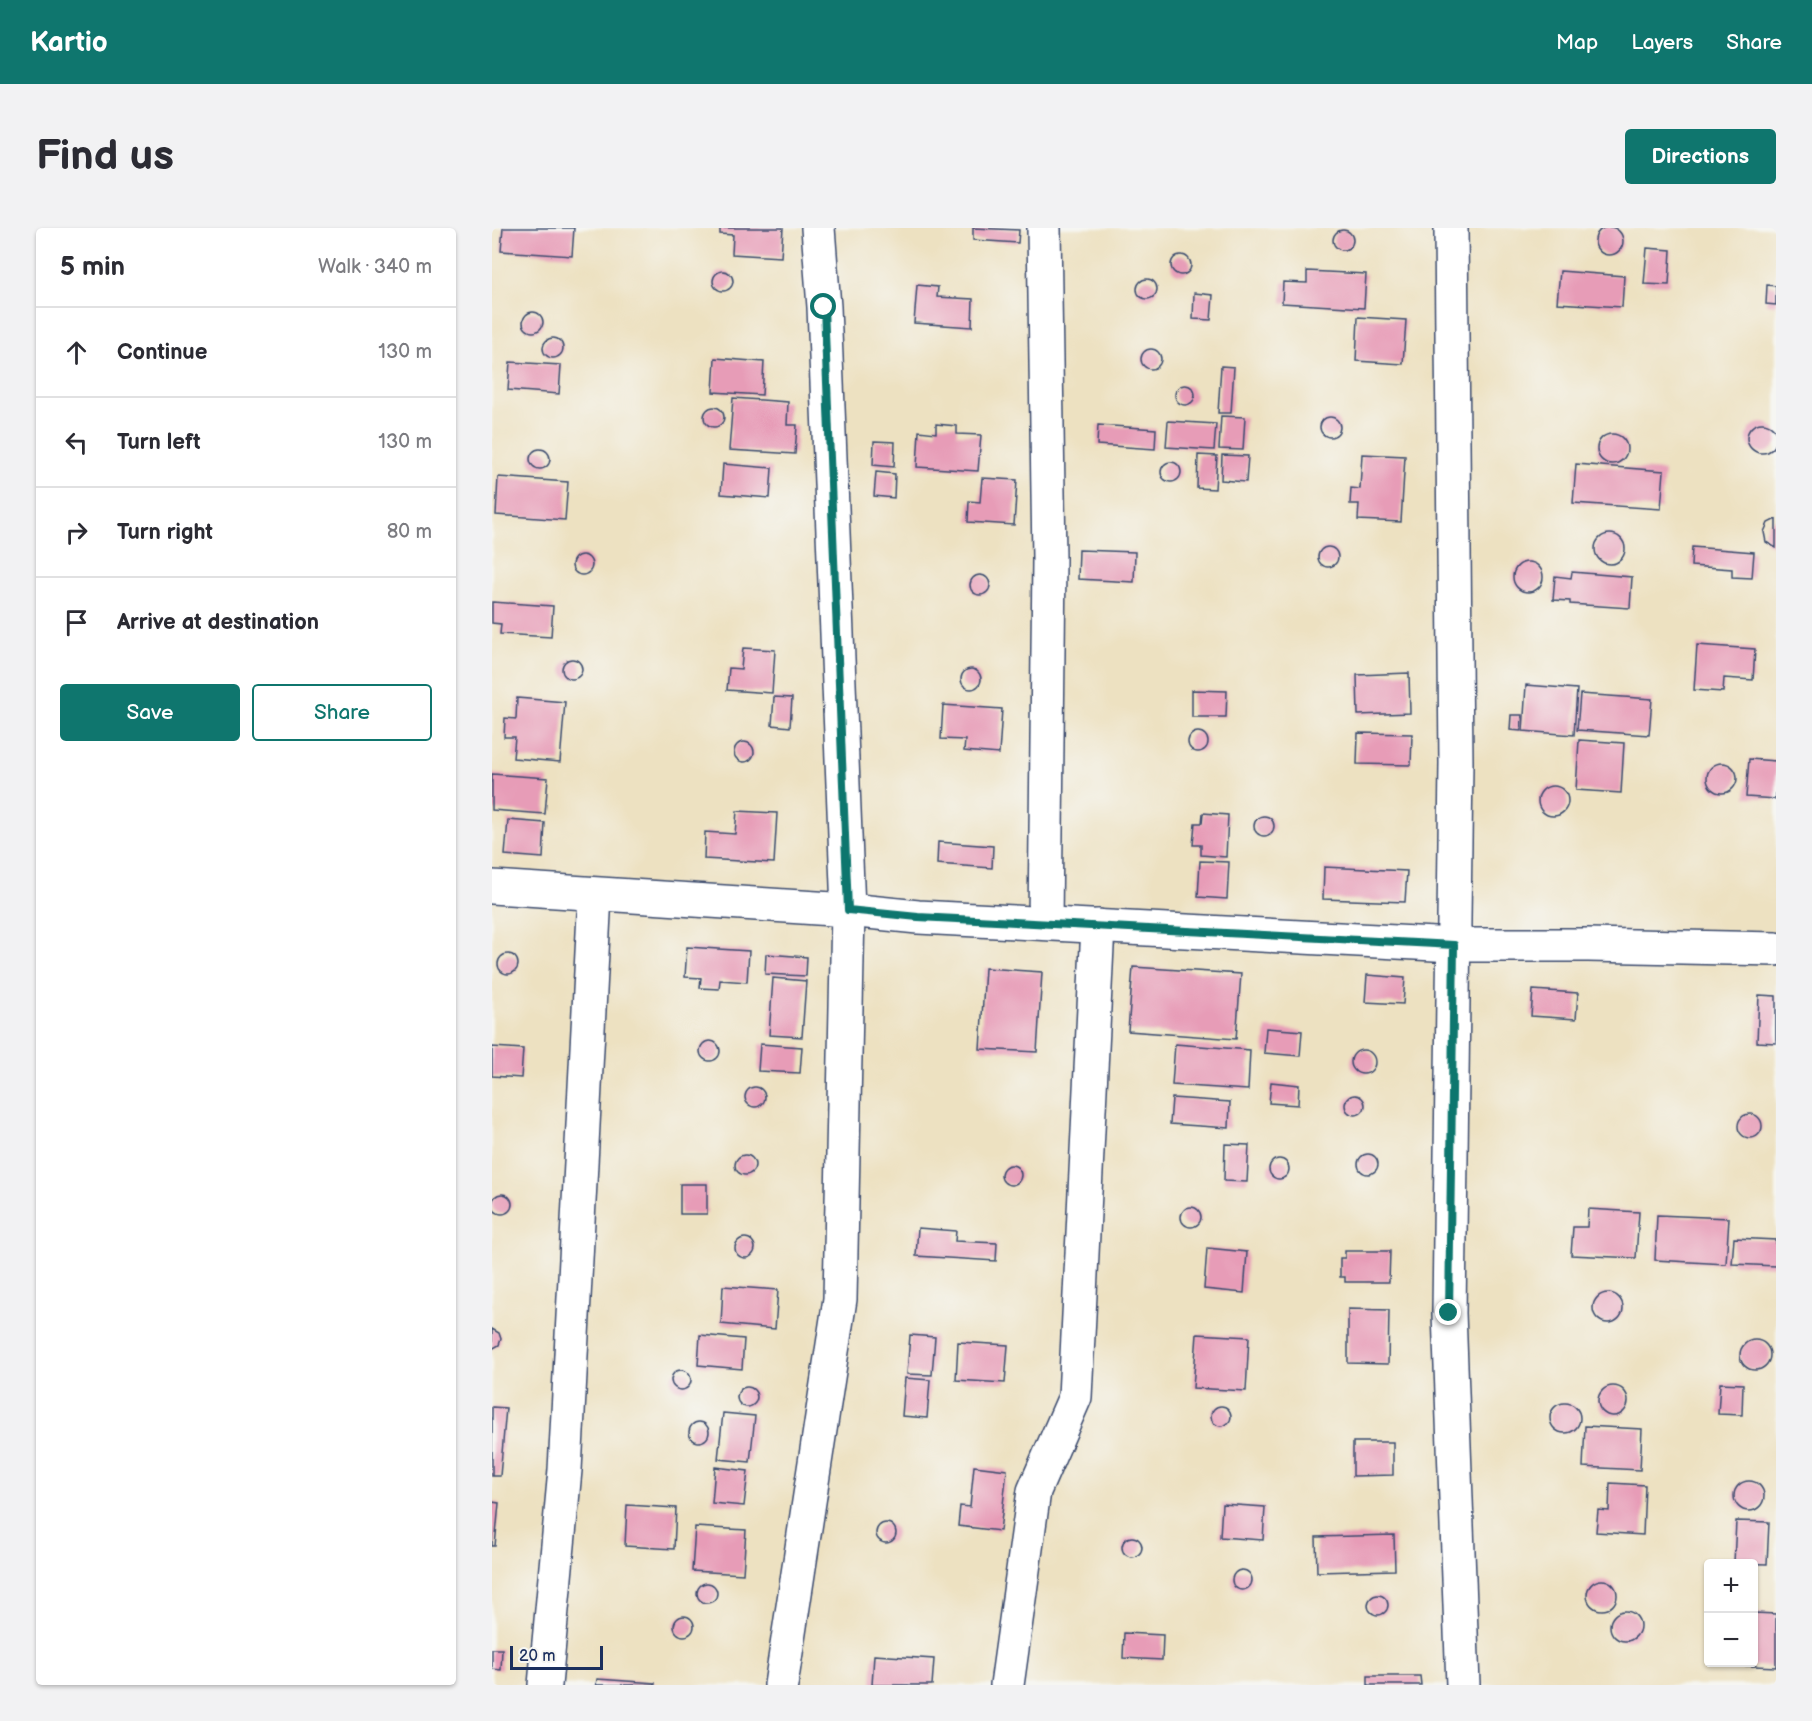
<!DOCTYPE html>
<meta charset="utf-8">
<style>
body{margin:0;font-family:"Balsamiq Sans",sans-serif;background:#f2f2f3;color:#2b2b33}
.controls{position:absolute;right:18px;bottom:18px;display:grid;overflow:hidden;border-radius:6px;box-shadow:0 2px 4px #0004}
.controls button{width:54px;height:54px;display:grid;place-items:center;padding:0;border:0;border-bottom:2px solid #e1e1e2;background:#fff;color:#2b2b33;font:30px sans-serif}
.scale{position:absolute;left:18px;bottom:15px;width:93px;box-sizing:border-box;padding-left:6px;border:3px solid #1b2f5e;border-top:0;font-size:16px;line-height:21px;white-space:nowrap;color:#1b2f5e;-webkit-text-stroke:4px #f6f6f2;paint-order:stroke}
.stop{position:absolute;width:18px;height:18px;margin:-14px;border:4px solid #0f766e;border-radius:50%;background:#fff}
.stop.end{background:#0f766e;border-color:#fff;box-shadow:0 2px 6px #0008}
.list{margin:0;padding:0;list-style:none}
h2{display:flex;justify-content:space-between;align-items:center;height:78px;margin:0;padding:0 24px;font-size:26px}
h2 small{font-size:20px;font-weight:400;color:#7c7c81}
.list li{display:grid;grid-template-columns:39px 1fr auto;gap:18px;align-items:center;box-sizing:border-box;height:90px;padding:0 24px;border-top:2px solid #e1e1e2}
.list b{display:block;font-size:22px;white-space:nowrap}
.list em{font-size:20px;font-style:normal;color:#7c7c81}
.actions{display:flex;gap:12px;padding:18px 24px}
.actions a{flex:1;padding:14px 0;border:2px solid #0f766e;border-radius:6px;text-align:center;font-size:21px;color:#0f766e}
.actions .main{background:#0f766e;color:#fff}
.icon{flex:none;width:33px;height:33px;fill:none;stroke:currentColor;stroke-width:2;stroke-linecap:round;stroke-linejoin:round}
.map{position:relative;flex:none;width:1284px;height:1457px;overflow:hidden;border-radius:6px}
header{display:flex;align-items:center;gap:36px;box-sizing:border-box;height:84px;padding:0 30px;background:#0f766e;color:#fff}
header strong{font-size:28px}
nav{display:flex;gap:33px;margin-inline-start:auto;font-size:21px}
.intro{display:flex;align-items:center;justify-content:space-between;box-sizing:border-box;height:144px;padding:0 36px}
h1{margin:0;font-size:42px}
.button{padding:15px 27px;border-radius:6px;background:#0f766e;color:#fff;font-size:21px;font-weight:700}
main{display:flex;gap:36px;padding:0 36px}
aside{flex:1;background:#fff;border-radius:6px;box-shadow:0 2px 4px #0004}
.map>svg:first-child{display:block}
.building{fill:#e79cb7}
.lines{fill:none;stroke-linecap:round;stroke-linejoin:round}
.minor-casing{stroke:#3a4a6d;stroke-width:36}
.minor{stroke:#fff;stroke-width:33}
.route{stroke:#0f766e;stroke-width:8}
</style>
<header>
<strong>Kartio</strong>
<nav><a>Map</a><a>Layers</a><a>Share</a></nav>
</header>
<div class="intro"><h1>Find us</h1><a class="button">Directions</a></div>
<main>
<aside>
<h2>5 min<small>Walk · 340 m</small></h2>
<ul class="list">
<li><svg class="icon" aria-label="ahead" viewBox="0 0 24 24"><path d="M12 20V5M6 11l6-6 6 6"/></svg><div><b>Continue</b></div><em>130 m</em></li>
<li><svg class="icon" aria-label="left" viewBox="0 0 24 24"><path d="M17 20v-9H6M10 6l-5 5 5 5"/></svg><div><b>Turn left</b></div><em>130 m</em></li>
<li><svg class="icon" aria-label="right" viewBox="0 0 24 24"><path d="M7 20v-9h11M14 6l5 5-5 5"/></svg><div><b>Turn right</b></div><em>80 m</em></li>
<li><svg class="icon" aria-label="arrive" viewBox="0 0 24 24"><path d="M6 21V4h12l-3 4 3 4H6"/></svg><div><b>Arrive at destination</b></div></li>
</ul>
<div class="actions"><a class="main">Save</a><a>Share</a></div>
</aside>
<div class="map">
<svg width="1284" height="1457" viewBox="0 0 1284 1457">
<rect width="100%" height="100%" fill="#f6f6f2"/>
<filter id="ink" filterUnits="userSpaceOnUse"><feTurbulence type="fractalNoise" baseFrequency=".0167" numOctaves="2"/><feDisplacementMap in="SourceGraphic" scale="12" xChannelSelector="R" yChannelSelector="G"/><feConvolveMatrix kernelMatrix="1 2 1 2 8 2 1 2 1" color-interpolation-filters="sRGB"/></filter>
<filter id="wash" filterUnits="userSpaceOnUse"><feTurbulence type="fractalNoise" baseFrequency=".008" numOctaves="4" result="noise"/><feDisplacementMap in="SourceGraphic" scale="24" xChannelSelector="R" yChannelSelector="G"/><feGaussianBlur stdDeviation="1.35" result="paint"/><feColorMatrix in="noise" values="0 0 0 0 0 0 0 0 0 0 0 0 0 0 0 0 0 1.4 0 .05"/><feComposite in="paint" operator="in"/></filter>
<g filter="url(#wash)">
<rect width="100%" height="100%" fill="#ede1c1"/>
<g id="blocks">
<g class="building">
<circle cx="1117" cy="13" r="14"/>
<polygon points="11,0 82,0 80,28 9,23"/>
<polygon points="228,0 291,0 289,29 240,26 241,7 228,6"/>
<polygon points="481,0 527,2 526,15 481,12"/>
<circle cx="851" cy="12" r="10"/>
<polygon points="1155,20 1179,22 1177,57 1152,56"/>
<circle cx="689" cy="37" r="10"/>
<circle cx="231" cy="53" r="10"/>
<polygon points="815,43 874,46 872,80 790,75 791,54 815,55"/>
<polygon points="1068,43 1132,48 1130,79 1065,75"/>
<circle cx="655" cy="61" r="10"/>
<polygon points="425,57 446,59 445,69 481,71 480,99 422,95"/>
<polygon points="1275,57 1284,58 1284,77 1274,76"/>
<polygon points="702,65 721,67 719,92 701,91"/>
<circle cx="41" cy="94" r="10"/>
<polygon points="866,89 914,92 911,136 864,133"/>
<circle cx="61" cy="120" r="10"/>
<circle cx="659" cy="131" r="10"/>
<polygon points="223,130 272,134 270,167 221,164"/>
<polygon points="18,134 69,137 67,166 16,162"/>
<polygon points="729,138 742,139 739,185 726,185"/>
<circle cx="693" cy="167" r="10"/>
<polygon points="241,170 296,174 295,197 305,197 303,226 237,222"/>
<circle cx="222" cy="189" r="10"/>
<polygon points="729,188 753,189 751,222 727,221"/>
<circle cx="838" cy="199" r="10"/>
<polygon points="676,193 724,196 722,222 674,219"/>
<circle cx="1270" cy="210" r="15"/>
<polygon points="444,196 465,198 465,206 489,207 486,243 425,239 427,203 444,205"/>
<polygon points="606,197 664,201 663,221 605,217"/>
<circle cx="1120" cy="221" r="15"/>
<polygon points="382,213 403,214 402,239 381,237"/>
<circle cx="48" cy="231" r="10"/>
<polygon points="870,226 913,228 909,294 866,292 867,276 858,276 859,260 868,261"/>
<polygon points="706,227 725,228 723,261 705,260"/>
<polygon points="730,227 756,228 754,254 729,252"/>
<circle cx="679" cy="244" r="10"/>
<polygon points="231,236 280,240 278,270 229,266"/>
<polygon points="1084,236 1172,243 1169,281 1081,275"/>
<polygon points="384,244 403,246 402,270 382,268"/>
<polygon points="6,249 76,254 73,292 4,287"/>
<polygon points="490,250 525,252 522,297 476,294 477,273 488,274"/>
<polygon points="1284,291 1284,320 1274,314 1272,304 1276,295"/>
<circle cx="1118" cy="321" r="15"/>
<circle cx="836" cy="329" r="10"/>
<polygon points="1200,319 1262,324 1260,350 1240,349 1240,341 1199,338"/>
<polygon points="587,322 643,324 642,354 586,351"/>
<circle cx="90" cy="337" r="10"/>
<circle cx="1036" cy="349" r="15"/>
<polygon points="1080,344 1140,349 1138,380 1078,376 1078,373 1061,372 1063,348 1079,350"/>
<circle cx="488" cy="357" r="10"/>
<polygon points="0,374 61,378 59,409 8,406 9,396 0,395"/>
<polygon points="1205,417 1263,421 1261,452 1232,450 1231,464 1202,462"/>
<polygon points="251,420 283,422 280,465 235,462 237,440 249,441"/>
<circle cx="80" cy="441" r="10"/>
<circle cx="479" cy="451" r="10"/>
<polygon points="917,445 918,485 866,487 865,447"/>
<polygon points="1034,457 1085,461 1082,507 1031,503"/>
<polygon points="700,462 735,463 734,489 700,489"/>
<polygon points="1088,466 1160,471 1157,507 1085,502"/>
<polygon points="282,469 300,470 298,499 280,497"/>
<polygon points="25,470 73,474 68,534 21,530 23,509 12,509 13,490 24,491"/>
<polygon points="451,477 510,481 507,526 472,523 473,512 449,511"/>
<polygon points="1019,487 1030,487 1029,503 1018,502"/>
<circle cx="706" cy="514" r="10"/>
<polygon points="866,505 920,506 919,537 865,536"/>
<polygon points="1087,512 1132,515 1129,565 1084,562"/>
<circle cx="252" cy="524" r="10"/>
<polygon points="1257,531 1284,533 1284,571 1254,569"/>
<circle cx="1230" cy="550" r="15"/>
<polygon points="0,546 56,550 53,586 0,582"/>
<circle cx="1061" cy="573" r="15"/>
<polygon points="245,583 285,585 282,635 212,631 213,604 243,606"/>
<polygon points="711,585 736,587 734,629 709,627 709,617 701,617 703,595 710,595"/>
<circle cx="772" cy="598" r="10"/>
<polygon points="16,592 53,595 51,630 13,627"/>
<polygon points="446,614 501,618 500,640 445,636"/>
<polygon points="708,633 737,634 735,671 706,669"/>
<polygon points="832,639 915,643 913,674 831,671"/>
<polygon points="195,719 257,723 255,754 228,752 227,761 208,760 209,750 193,749"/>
<circle cx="16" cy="736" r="10"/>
<polygon points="274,726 315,729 314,748 273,746"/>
<polygon points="641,739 749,746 744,811 636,803"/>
<polygon points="493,740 550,744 545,824 488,821"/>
<polygon points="875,747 913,750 911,776 873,774"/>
<polygon points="281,750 314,753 310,809 277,807"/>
<polygon points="1041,762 1086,765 1084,791 1039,788"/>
<polygon points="1267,767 1284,768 1284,815 1265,814"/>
<polygon points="774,800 810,803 808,828 772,825"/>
<circle cx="218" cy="823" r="10"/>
<polygon points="268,816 310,819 308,845 266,843"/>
<polygon points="683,816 758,822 756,862 680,857"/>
<polygon points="0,819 31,821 29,850 0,848"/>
<circle cx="871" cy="834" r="12"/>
<polygon points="779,854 807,857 806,877 777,875"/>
<circle cx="263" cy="869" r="10"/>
<circle cx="863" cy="877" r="10"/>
<polygon points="680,870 738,874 737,900 678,896"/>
<circle cx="1258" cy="898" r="12"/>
<polygon points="733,916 757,917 755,954 732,953"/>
<circle cx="876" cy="936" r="10"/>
<circle cx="253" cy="937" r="10"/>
<circle cx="787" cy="941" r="10"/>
<circle cx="519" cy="947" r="10"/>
<rect x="188" y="956" width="27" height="30"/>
<circle cx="10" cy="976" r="10"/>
<circle cx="699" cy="989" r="10"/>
<polygon points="1096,981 1147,984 1144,1030 1079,1027 1081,999 1095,999"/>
<polygon points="1165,987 1237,990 1234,1036 1163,1032"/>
<polygon points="426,1000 464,1003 463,1013 505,1015 504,1033 424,1028"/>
<circle cx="253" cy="1020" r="10"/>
<polygon points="1242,1010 1284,1012 1284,1038 1240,1036"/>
<polygon points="715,1020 755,1024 752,1065 712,1061"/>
<polygon points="853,1023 898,1023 897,1054 853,1054 853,1049 848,1049 848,1030 853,1030"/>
<polygon points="231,1058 286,1062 283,1101 229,1096"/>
<circle cx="1116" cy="1080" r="15"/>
<polygon points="856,1081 897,1082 896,1136 856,1135"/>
<polygon points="0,1101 7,1105 9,1111 7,1117 0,1121"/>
<polygon points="705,1106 757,1109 754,1163 701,1160"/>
<polygon points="208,1107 252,1111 250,1141 206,1137"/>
<polygon points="418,1107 443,1109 440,1147 415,1146"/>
<circle cx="1263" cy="1127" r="15"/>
<polygon points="466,1114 516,1117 513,1155 464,1152"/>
<circle cx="189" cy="1152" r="10"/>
<polygon points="413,1150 438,1152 435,1190 410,1188"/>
<polygon points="1228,1155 1251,1156 1250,1187 1226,1186"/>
<circle cx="1121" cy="1173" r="15"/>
<circle cx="255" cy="1169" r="10"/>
<circle cx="1073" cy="1190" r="15"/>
<circle cx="729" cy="1188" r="10"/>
<polygon points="0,1179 14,1180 8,1248 0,1248"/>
<polygon points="231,1185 263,1188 258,1234 226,1231"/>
<circle cx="207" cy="1204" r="10"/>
<polygon points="1093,1198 1150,1201 1148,1242 1091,1239"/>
<polygon points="861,1214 901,1214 901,1247 861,1248"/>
<polygon points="482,1238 515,1242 508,1303 466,1298 468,1278 478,1279"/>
<polygon points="223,1239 256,1243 252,1278 220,1275"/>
<circle cx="1257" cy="1268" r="15"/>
<polygon points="1118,1255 1153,1257 1151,1307 1104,1304 1106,1282 1117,1283"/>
<polygon points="0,1274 7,1275 3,1318 0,1318"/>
<polygon points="730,1276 773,1279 771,1312 728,1309"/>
<polygon points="135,1277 184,1280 182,1321 133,1318"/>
<polygon points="1244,1293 1277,1294 1275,1336 1242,1335"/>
<circle cx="394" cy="1305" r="10"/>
<polygon points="203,1299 254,1302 251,1346 200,1343"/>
<polygon points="902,1307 903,1342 825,1344 824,1309"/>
<circle cx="640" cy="1319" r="10"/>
<circle cx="750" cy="1352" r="10"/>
<circle cx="1110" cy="1367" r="15"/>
<circle cx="215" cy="1365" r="10"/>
<circle cx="886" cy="1377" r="10"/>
<circle cx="1133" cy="1398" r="15"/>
<polygon points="1262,1385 1284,1386 1284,1439 1240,1437 1240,1434 1262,1434"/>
<circle cx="192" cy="1398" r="10"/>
<polygon points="632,1405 671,1407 670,1432 631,1430"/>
<polygon points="0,1421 10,1421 9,1442 0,1441"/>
<polygon points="382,1427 442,1431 440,1457 380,1457"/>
<polygon points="876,1448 928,1448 929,1457 876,1457"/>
<polygon points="105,1451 163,1455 163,1457 104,1457"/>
</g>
</g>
</g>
<g filter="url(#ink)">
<use href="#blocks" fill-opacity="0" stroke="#3a4a6d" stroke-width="1.5"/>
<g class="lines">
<defs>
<g id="minor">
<polyline points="552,0 557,331 553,695"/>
<polyline points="959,0 964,535 957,1085 971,1457"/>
<polyline points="0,659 356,682 426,689 962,717 1096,717 1284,721"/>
<polyline points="53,1457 73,1242 103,667"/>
<polyline points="289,1457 348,1071 356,682 332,79 326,0"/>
<polyline points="515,1457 542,1263 583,1169 606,698"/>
</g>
</defs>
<use href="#minor" class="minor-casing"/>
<use href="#minor" class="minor"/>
</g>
</g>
<g class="lines" filter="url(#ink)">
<polyline class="route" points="332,79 356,682 426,689 962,717 957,1085"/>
</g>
</svg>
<div class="controls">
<button>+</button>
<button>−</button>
</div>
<div class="scale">20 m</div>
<div class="stop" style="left:332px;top:79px"></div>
<div class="stop end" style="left:957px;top:1085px"></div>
</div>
</main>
